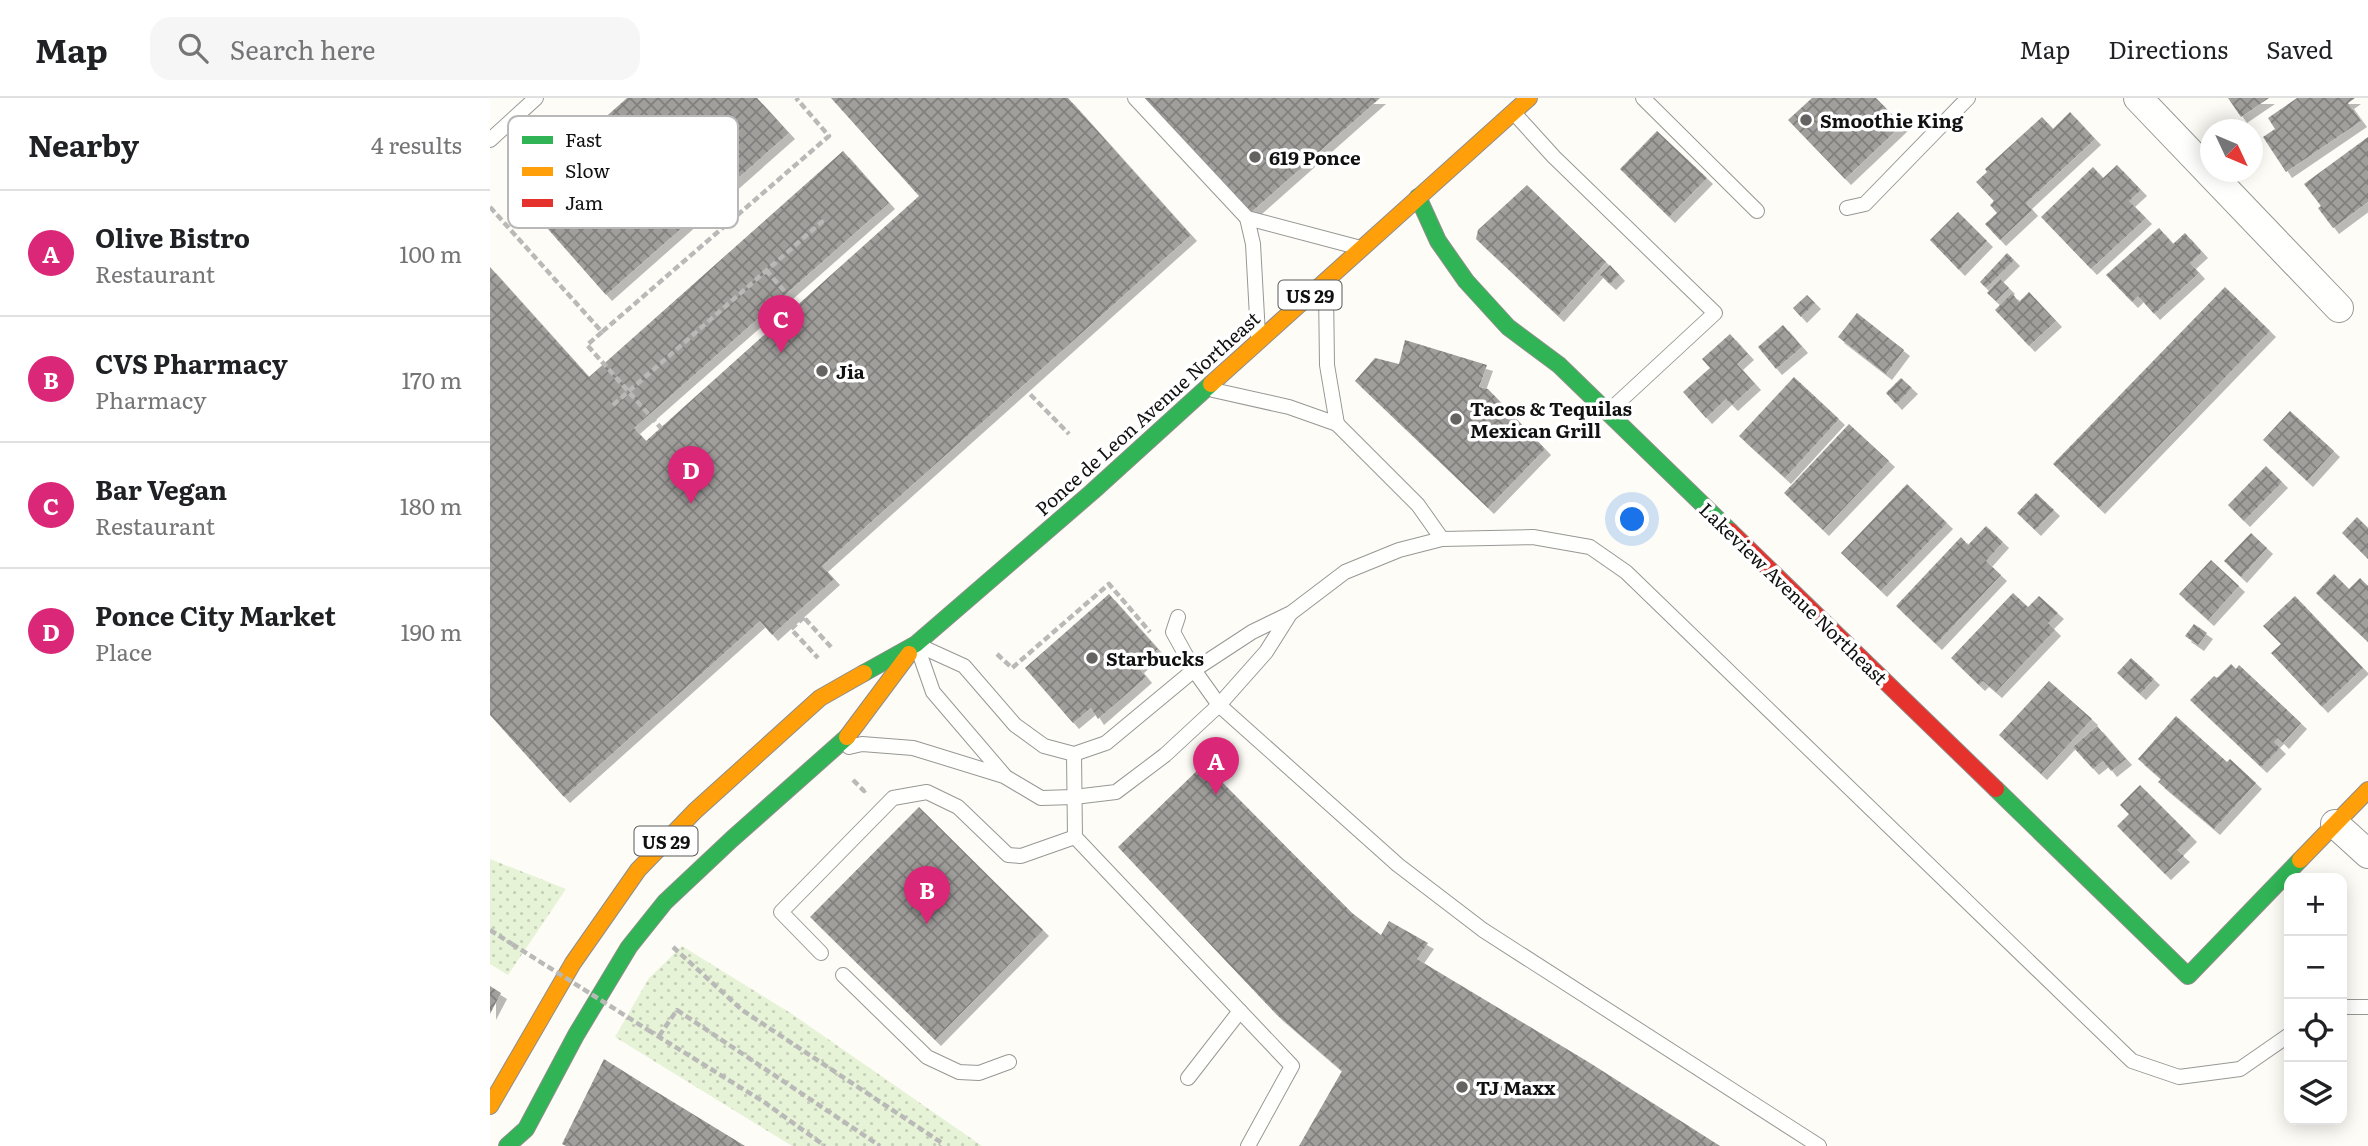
<!DOCTYPE html>
<meta charset="utf-8">
<style>
body{margin:0;font-family:Literata,serif;background:#f6f6f6;color:#202124}
.controls{position:absolute;right:21px;bottom:21px;display:grid;overflow:hidden;border-radius:14px;box-shadow:0 4px 18px #0003}
.controls button{width:63px;height:63px;display:grid;place-items:center;padding:0;border:0;border-bottom:2px solid #e0e0e0;background:#fff;color:#202124;font:35px sans-serif}
.compass{position:absolute;left:1710px;top:21px;width:63px;height:63px;border-radius:50%;background:#fff;box-shadow:0 4px 18px #0003;rotate:134deg}
.you{position:absolute;left:1143px;top:422px;width:24px;height:24px;margin:-18px;border:5px solid #fff;border-radius:50%;background:#1a73e8;box-shadow:0 0 0 10px #1a73e833}
.badge{display:grid;place-items:center;width:46px;height:46px;border-radius:50%;background:#db2777;color:#fff;font-size:23px;font-weight:700}
.pin{position:absolute;translate:-50% -58px;filter:drop-shadow(0 2px 4px #0008)}
.pin::after{content:'';position:absolute;top:37px;width:24px;height:21px;background:inherit;clip-path:polygon(0 0,100% 0,50% 100%)}
.list{margin:0;padding:0;list-style:none}
h2{display:flex;justify-content:space-between;align-items:center;height:91px;margin:0;padding:0 28px;font-size:30px}
h2 small{font-size:23px;font-weight:400;color:#757577}
.list li{display:grid;grid-template-columns:46px 1fr auto;gap:21px;align-items:center;box-sizing:border-box;height:126px;padding:0 28px;border-top:2px solid #e0e0e0}
.list b{display:block;font-size:26px;white-space:nowrap}
.list p{margin:0;font-size:23px;white-space:nowrap;color:#757577}
.list em{font-size:23px;font-style:normal;color:#757577}
.icon{flex:none;width:38px;height:38px;fill:none;stroke:currentColor;stroke-width:2;stroke-linecap:round;stroke-linejoin:round}
.map{position:relative;flex:none;width:1878px;height:1048px;overflow:hidden}
header{display:flex;align-items:center;gap:42px;box-sizing:border-box;height:98px;padding:0 35px;background:#fff;border-bottom:2px solid #e0e0e0}
header strong{font-size:33px}
nav{display:flex;gap:38px;margin-inline-start:auto;font-size:24px}
.search{width:490px;height:63px;background:#f6f6f6;display:flex;align-items:center;gap:18px;box-sizing:border-box;padding:0 24px;border-radius:21px;color:#757577;font-size:26px}
main{display:flex}
aside{flex:1;background:#fff}
.map>svg:first-child{display:block}
.grass{fill:url(#grass-dots)}
.building{fill:url(#building-cross-hatch);filter:url(#shadow)}
.lines{fill:none;stroke-linecap:round;stroke-linejoin:round}
.lane-casing{stroke:#979795;stroke-width:16}
.street-casing{stroke:#979795;stroke-width:30}
.fast-casing{stroke:#8e8d8b;stroke-width:18}
.slow-casing{stroke:#8e8d8b;stroke-width:18}
.jam-casing{stroke:#8e8d8b;stroke-width:18}
.path{stroke:#b9b9b8;stroke-width:4.5;stroke-dasharray:7 3.5;stroke-linecap:butt}
.lane{stroke:#fffffe;stroke-width:14}
.street{stroke:#fffffe;stroke-width:28}
.fast{stroke:#30b455;stroke-width:16}
.slow{stroke:#ff9f0a;stroke-width:16}
.jam{stroke:#e5322d;stroke-width:16}
.path-bridge{stroke:#b9b9b8;stroke-width:4.5;stroke-dasharray:7 3.5;stroke-linecap:butt}
.poi-dot{fill:#646362;stroke:#fff;stroke-width:2.5}
.labels{text-anchor:middle;dominant-baseline:central;stroke-width:7;stroke-linejoin:round;paint-order:stroke}
.shield{fill:#fff;stroke:#585858;stroke-width:2}
.shield-label{font-size:18px;font-weight:bold;fill:#111}
.poi-label{font-size:19px;font-weight:bold;fill:#111;stroke:#fff;text-anchor:start}
.street-label{font-size:19px;fill:#111;stroke:#fff}
.key{fill:#fff;stroke:#b8b8b8;stroke-width:2}
.key-label{font-size:19px;fill:#111}
</style>
<header>
<strong>Map</strong>
<div class="search"><svg class="icon" aria-label="search" viewBox="0 0 24 24"><circle cx="10" cy="10" r="6"/><path d="M15 15l6 6"/></svg>Search here</div>
<nav><a>Map</a><a>Directions</a><a>Saved</a></nav>
</header>
<main>
<aside>
<h2>Nearby<small>4 results</small></h2>
<ul class="list">
<li><span class="badge">A</span><div><b>Olive Bistro</b><p>Restaurant</p></div><em>100 m</em></li>
<li><span class="badge">B</span><div><b>CVS Pharmacy</b><p>Pharmacy</p></div><em>170 m</em></li>
<li><span class="badge">C</span><div><b>Bar Vegan</b><p>Restaurant</p></div><em>180 m</em></li>
<li><span class="badge">D</span><div><b>Ponce City Market</b><p>Place</p></div><em>190 m</em></li>
</ul>
</aside>
<div class="map">
<svg width="1878" height="1048" viewBox="0 0 1878 1048">
<defs>
<pattern id="grass-dots" width="8" height="8" patternUnits="userSpaceOnUse" patternTransform="scale(1.75)"><rect width="8" height="8" fill="#e7f3d7"/><path d="M2 2h.1M6 6h.1" fill="none" stroke="#c5cfb8" stroke-width="1.8" stroke-linecap="round"/></pattern>
<pattern id="building-cross-hatch" width="8" height="8" patternUnits="userSpaceOnUse" patternTransform="scale(1.75)"><rect width="8" height="8" fill="#a19f9c"/><path d="M0 0l8 8M0 8l8-8" fill="none" stroke="#82807e"/></pattern>
<filter id="shadow"><feDropShadow dx="6" dy="6" stdDeviation="0" flood-color="#0004"/></filter>
</defs>
<rect width="100%" height="100%" fill="#fdfcf7"/>
<g class="grass">
<polygon points="0,761 76,791 18,877 0,866"/>
<polygon points="192,848 302,916 492,1048 302,1048 125,939 159,880"/>
</g>
<g class="building">
<polygon points="137,0 267,0 299,35 116,197 28,97"/>
<polygon points="341,0 578,0 701,137 332,468 344,481 282,537 270,523 74,699 0,617 0,169 99,279 353,53 399,105 144,330 156,343 429,98"/>
<polygon points="655,0 890,0 757,118"/>
<polygon points="1322,0 1386,0 1412,27 1355,81 1298,22"/>
<polygon points="1738,0 1779,0 1751,19"/>
<polygon points="1807,0 1865,0 1858,5 1871,23 1796,74 1773,39 1785,31 1778,20"/>
<polygon points="1580,14 1605,41 1536,105 1542,112 1510,142 1495,126 1507,115 1500,107 1504,103 1486,84 1497,74 1495,71 1552,19 1563,31"/>
<polygon points="1167,33 1217,80 1179,119 1130,71"/>
<polygon points="1878,39 1878,104 1843,130 1828,110 1831,108 1814,86"/>
<polygon points="1627,67 1651,92 1639,103 1656,120 1601,171 1551,119 1603,69 1613,80"/>
<polygon points="1037,87 1116,164 1068,218 986,141 988,132"/>
<polygon points="1468,114 1497,143 1469,172 1440,142"/>
<polygon points="1669,130 1683,146 1695,135 1712,154 1700,165 1709,175 1664,216 1648,198 1642,204 1616,177"/>
<polygon points="1517,155 1524,162 1496,190 1490,184"/>
<polygon points="1120,167 1129,177 1120,186 1110,177"/>
<polygon points="1510,181 1519,190 1506,203 1497,195"/>
<polygon points="1735,189 1780,233 1609,410 1563,366"/>
<polygon points="1539,194 1566,223 1539,248 1505,212 1522,195 1529,204"/>
<polygon points="1317,197 1325,205 1311,219 1303,210"/>
<polygon points="1367,215 1414,252 1396,276 1348,239"/>
<polygon points="1293,227 1312,249 1286,271 1268,249"/>
<polygon points="1240,236 1258,256 1247,266 1265,286 1242,307 1236,301 1216,320 1193,294 1220,270 1212,261"/>
<polygon points="915,242 997,267 989,289 998,291 1055,351 998,410 865,283 885,260 909,266"/>
<polygon points="1304,279 1349,321 1295,380 1249,338"/>
<polygon points="1411,280 1422,290 1406,306 1396,295"/>
<polygon points="1800,313 1844,353 1817,383 1773,342"/>
<polygon points="1359,326 1399,363 1333,432 1294,395"/>
<polygon points="1776,368 1792,384 1754,423 1738,407"/>
<polygon points="1417,386 1457,425 1391,493 1351,455"/>
<polygon points="1546,395 1564,412 1545,432 1527,415"/>
<polygon points="1867,419 1878,430 1878,461 1852,435"/>
<polygon points="1496,428 1513,444 1496,463 1511,477 1446,546 1406,508 1471,439 1478,447"/>
<polygon points="1761,435 1777,450 1751,479 1734,463"/>
<polygon points="1721,462 1749,488 1718,522 1689,496"/>
<polygon points="1844,476 1859,491 1870,480 1878,488 1878,544 1826,495"/>
<polygon points="1523,495 1538,509 1549,498 1568,515 1558,525 1565,532 1506,594 1493,583 1489,587 1461,560"/>
<polygon points="619,496 668,551 648,569 656,579 608,621 601,610 583,625 535,570"/>
<polygon points="1805,498 1873,570 1832,609 1781,555 1791,546 1773,528"/>
<polygon points="1704,526 1717,535 1708,547 1695,538"/>
<polygon points="1641,560 1664,581 1650,596 1627,575"/>
<polygon points="1741,566 1746,571 1749,567 1811,625 1793,645 1788,640 1784,644 1790,650 1771,669 1700,602 1724,578 1727,580"/>
<polygon points="1559,583 1602,621 1551,676 1509,637"/>
<polygon points="1686,618 1737,664 1740,661 1766,685 1724,731 1668,684 1671,681 1648,661"/>
<polygon points="1607,628 1636,661 1621,673 1613,663 1603,671 1583,649"/>
<polygon points="714,666 862,815 891,837 899,823 938,845 927,861 1100,965 1230,1048 809,1048 852,973 787,917 628,749"/>
<polygon points="1650,687 1701,738 1687,752 1694,758 1675,776 1627,728 1639,716 1630,707"/>
<polygon points="429,709 553,832 445,942 320,819"/>
<polygon points="0,888 11,895 0,916"/>
<polygon points="114,961 157,988 255,1048 76,1048 72,1046"/>
</g>
<g class="lines">
<defs>
<g id="lane">
<polyline points="645,0 757,120 867,149"/>
<polyline points="1153,0 1267,113"/>
<polyline points="1024,15 1064,59 1225,215 1119,313"/>
<polyline points="0,42 46,0"/>
<polyline points="1357,110 1375,106 1478,0"/>
<polyline points="757,120 763,146 768,237"/>
<polyline points="836,192 837,267 847,326"/>
<polyline points="723,292 799,309 847,326 928,407 952,441"/>
<polyline points="688,519 683,534 704,572 729,607 908,767 993,832 1329,1048"/>
<polyline points="430,548 474,568 525,627 554,648 584,656 616,645 704,572 762,534 801,515 855,474 909,452 952,441 1043,439 1100,449 1136,474 1642,963 1689,979 1750,971 1799,937"/>
<polyline points="428,551 443,594 514,677"/>
<polyline points="359,649 372,646 423,650 514,678 551,700 584,699 626,694 675,657 729,607 776,554 800,516"/>
<polyline points="584,656 585,739 802,968 758,1048"/>
<polyline points="331,855 291,814 403,700 437,694 468,709 518,757 531,758 585,739"/>
<polyline points="353,877 437,959 469,974 489,975 519,964"/>
<polyline points="1852,909 1878,909"/>
<polyline points="698,980 750,913"/>
</g>
<g id="street">
<polyline points="1648,0 1849,210"/>
<polyline points="1845,726 1878,756"/>
</g>
<g id="fast">
<polyline points="928,99 948,143 976,183 1018,229 1069,267 1240,433"/>
<polyline points="374,575 426,546 602,394 721,286"/>
<polyline points="1506,691 1698,878 1810,762"/>
<polyline points="17,1048 36,1031 86,937 139,849 175,804 242,741 357,639"/>
</g>
<g id="slow">
<polyline points="721,286 1039,0"/>
<polyline points="357,639 419,556"/>
<polyline points="1810,762 1878,692"/>
<polyline points="0,1008 83,865 148,772 205,713 330,600 374,575"/>
</g>
<polyline id="jam" points="1240,433 1506,691"/>
</defs>
<use href="#lane" class="lane-casing"/>
<use href="#street" class="street-casing"/>
<use href="#fast" class="fast-casing"/>
<use href="#slow" class="slow-casing"/>
<use href="#jam" class="jam-casing"/>
<g class="path">
<polyline points="0,109 112,234 339,38 306,0"/>
<polyline points="276,172 307,208"/>
<polyline points="112,234 97,247 171,330"/>
<polyline points="533,289 579,336"/>
<polyline points="308,513 341,549"/>
<polyline points="314,519 301,531 328,560"/>
<polyline points="507,556 522,570 619,486 660,534"/>
<polyline points="363,682 374,693 378,690"/>
<polyline points="0,832 22,846"/>
<polyline points="183,849 252,912 452,1045 450,1048"/>
<polyline points="158,932 274,1004 335,1048"/>
<polyline points="169,938 187,912 390,1048"/>
</g>
<use href="#lane" class="lane"/>
<use href="#street" class="street"/>
<use href="#fast" class="fast"/>
<use href="#slow" class="slow"/>
<use href="#jam" class="jam"/>
<g class="path-bridge">
<polyline points="123,307 334,122"/>
<polyline points="22,846 158,932"/>
</g>
</g>
<g class="poi-dot">
<circle cx="1316" cy="22" r="7"/>
<circle cx="765" cy="59" r="7"/>
<circle cx="332" cy="273" r="7"/>
<circle cx="966" cy="321" r="7"/>
<circle cx="602" cy="560" r="7"/>
<circle cx="972" cy="989" r="7"/>
</g>
<g class="labels">
<g class="shield">
<rect x="788.5" y="182.5" width="63" height="29" rx="5"/>
<rect x="144.5" y="728.5" width="63" height="29" rx="5"/>
</g>
<g class="shield-label">
<text x="820" y="197">US 29</text>
<text x="176" y="743">US 29</text>
</g>
<g class="poi-label">
<text x="1330" y="22">Smoothie King</text>
<text x="779" y="59">619 Ponce</text>
<text x="346" y="273">Jia</text>
<text x="980" y="310">Tacos &amp; Tequilas<tspan x="980" dy="22">Mexican Grill</tspan></text>
<text x="616" y="560">Starbucks</text>
<text x="986" y="989">TJ Maxx</text>
</g>
<g class="street-label">
<text transform="translate(657 315) rotate(-42)">Ponce de Leon Avenue Northeast</text>
<text transform="translate(1304 495) rotate(44)">Lakeview Avenue Northeast</text>
</g>
</g>
<rect x="18" y="18" width="230" height="112" rx="10" class="key"/>
<rect x="32" y="38" width="31" height="8" fill="#30b455"/>
<rect x="32" y="69" width="31" height="9" fill="#ff9f0a"/>
<rect x="32" y="101" width="31" height="8" fill="#e5322d"/>
<g class="key-label">
<text x="75" y="49">Fast</text>
<text x="75" y="80">Slow</text>
<text x="75" y="112">Jam</text>
</g>
</svg>
<div class="controls">
<button>+</button>
<button>−</button>
<button><svg class="icon" aria-label="locate" viewBox="0 0 24 24"><circle cx="12" cy="12" r="6"/><path d="M12 2v4M12 18v4M2 12h4M18 12h4"/></svg></button>
<button><svg class="icon" aria-label="layers" viewBox="0 0 24 24"><path d="M12 4l9 5-9 5-9-5zM3 14l9 5 9-5"/></svg></button>
</div>
<svg class="compass" viewBox="-18 -18 36 36"><path d="M0-13l5 13h-10z" fill="#e53935"/><path d="M0 13l5-13h-10z" fill="#757577"/></svg>
<div class="you"></div>
<div class="pin badge" style="left:726px;top:697px">A</div>
<div class="pin badge" style="left:437px;top:826px">B</div>
<div class="pin badge" style="left:291px;top:255px">C</div>
<div class="pin badge" style="left:201px;top:406px">D</div>
</div>
</main>
